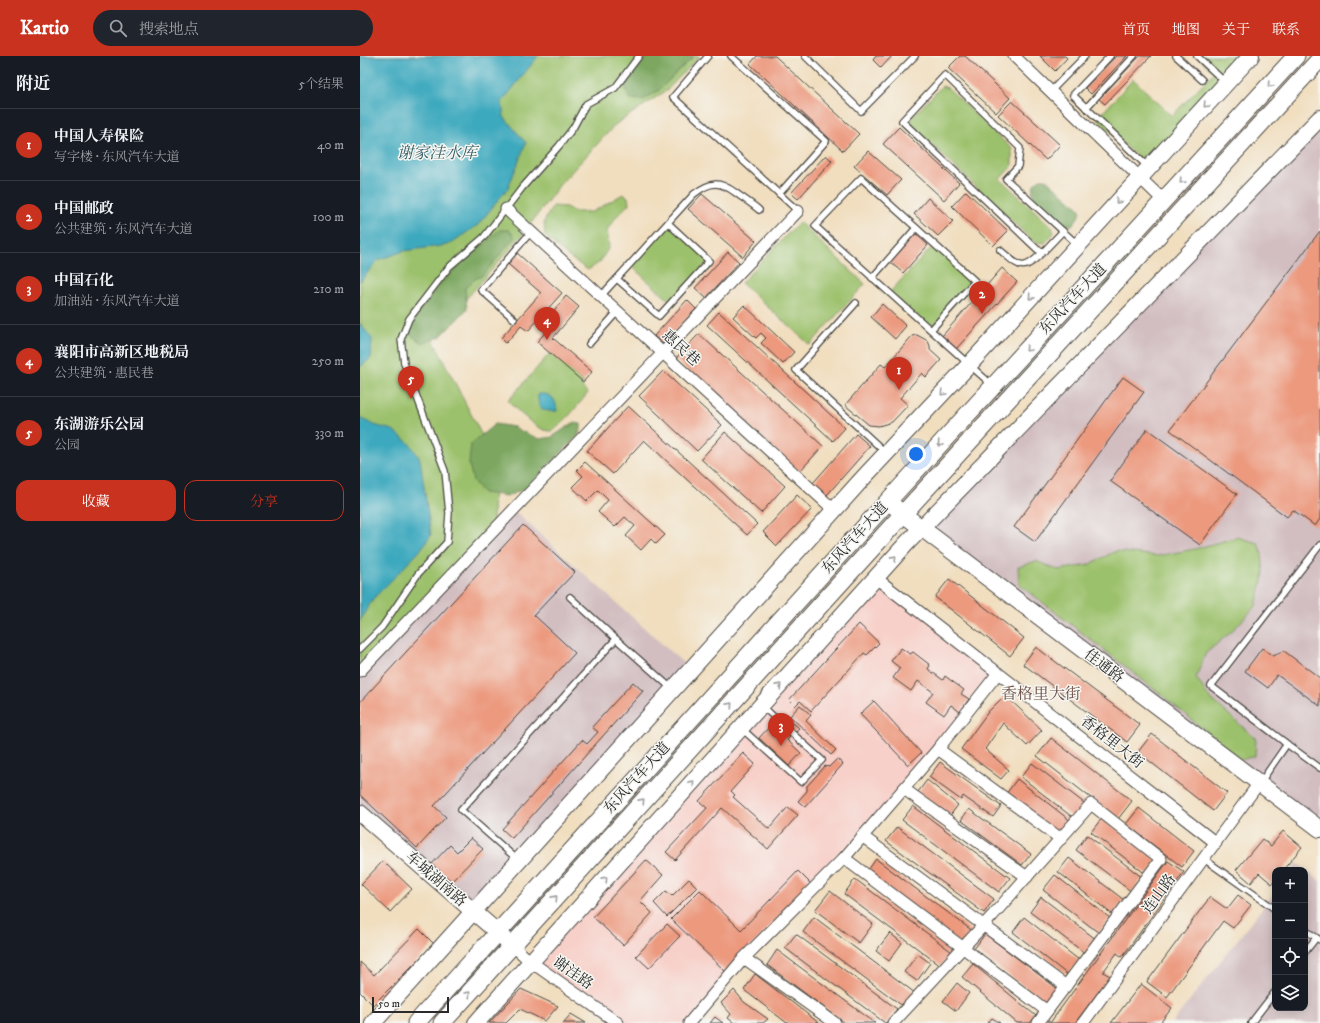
<!DOCTYPE html>
<html lang="zh">
<meta charset="utf-8">
<style>
body{margin:0;font-family:"IM FELL DW Pica","Noto Serif SC",serif;background:#20242c;color:#f1f3f6}
.controls{position:absolute;right:12px;bottom:12px;display:grid;overflow:hidden;border-radius:8px;box-shadow:0 2px 10px #0003}
.controls button{width:36px;height:36px;display:grid;place-items:center;padding:0;border:0;border-bottom:1px solid #363941;background:#171b24;color:#f1f3f6;font:20px sans-serif}
.scale{position:absolute;left:12px;bottom:10px;width:77px;box-sizing:border-box;padding-left:4px;border:2px solid #2b2b2b;border-top:0;font-size:11px;line-height:14px;white-space:nowrap;color:#2b2b2b;-webkit-text-stroke:3px #f6f6f2;paint-order:stroke}
.you{position:absolute;left:556px;top:398px;width:14px;height:14px;margin:-10px;border:3px solid #fff;border-radius:50%;background:#1a73e8;box-shadow:0 0 0 6px #1a73e833}
.badge{display:grid;place-items:center;width:26px;height:26px;border-radius:50%;background:#c8321e;color:#fff;font-size:13px;font-weight:700}
.pin{position:absolute;translate:-50% -33px;filter:drop-shadow(0 1px 2px #0008)}
.pin::after{content:'';position:absolute;top:21px;width:14px;height:12px;background:inherit;clip-path:polygon(0 0,100% 0,50% 100%)}
.list{margin:0;padding:0;list-style:none}
h2{display:flex;justify-content:space-between;align-items:center;height:52px;margin:0;padding:0 16px;font-size:17px}
h2 small{font-size:13px;font-weight:400;color:#9ea1a6}
.list li{display:grid;grid-template-columns:26px 1fr auto;gap:12px;align-items:center;box-sizing:border-box;height:72px;padding:0 16px;border-top:1px solid #363941}
.list b{display:block;font-size:15px;white-space:nowrap}
.list p{margin:0;font-size:13px;white-space:nowrap;color:#9ea1a6}
.list em{font-size:13px;font-style:normal;color:#9ea1a6}
.actions{display:flex;gap:8px;padding:12px 16px}
.actions a{flex:1;padding:9px 0;border:1px solid #c8321e;border-radius:12px;text-align:center;font-size:14px;color:#c8321e}
.actions .main{background:#c8321e;color:#fff}
.icon{flex:none;width:22px;height:22px;fill:none;stroke:currentColor;stroke-width:2;stroke-linecap:round;stroke-linejoin:round}
.map{position:relative;flex:none;width:960px;height:967px;overflow:hidden}
header{display:flex;align-items:center;gap:24px;box-sizing:border-box;height:56px;padding:0 20px;background:#c8321e;color:#fff}
header strong{font-size:19px}
nav{display:flex;gap:22px;margin-inline-start:auto;font-size:14px}
.search{width:280px;height:36px;background:#20242c;display:flex;align-items:center;gap:10px;box-sizing:border-box;padding:0 14px;border-radius:22px;color:#9ea1a6;font-size:15px}
main{display:flex}
aside{flex:1;background:#171b24}
.map>svg:first-child{display:block}
.built{fill:#f7d0c9}
.industrial{fill:#d2bec1}
.green{fill:#9cc16c;stroke:#64764c}
.forest{fill:#7da760;stroke:#546946}
.water{fill:#3ea9be;stroke:#346a74}
.building{fill:#ec997e}
.lines{fill:none;stroke-linecap:round;stroke-linejoin:round}
.lane-casing{stroke:#494641;stroke-width:8}
.street-casing{stroke:#494641;stroke-width:13}
.secondary-casing{stroke:#494641;stroke-width:18}
.primary-casing{stroke:#494641;stroke-width:19}
.lane{stroke:#fff;stroke-width:5.5}
.street{stroke:#fff;stroke-width:11}
.secondary{stroke:#fff;stroke-width:16}
.primary{stroke:#fff;stroke-width:17}
.oneway{stroke:#a0a0a0}
.labels{text-anchor:middle;dominant-baseline:central;stroke-width:3;stroke-linejoin:round;paint-order:stroke}
.street-label{font-size:15px;fill:#2b2b2b;stroke:#f6f6f2}
.water-label{font-size:16px;font-style:italic;fill:#335d66;stroke:#f6f6f2}
.neighbourhood-label{font-size:16px;fill:#6f5248;stroke:#f6f6f2}
</style>
<header>
<strong>Kartio</strong>
<div class="search"><svg class="icon" aria-label="search" viewBox="0 0 24 24"><circle cx="10" cy="10" r="6"/><path d="M15 15l6 6"/></svg>搜索地点</div>
<nav><a>首页</a><a>地图</a><a>关于</a><a>联系</a></nav>
</header>
<main>
<aside>
<h2>附近<small>5个结果</small></h2>
<ul class="list">
<li><span class="badge">1</span><div><b>中国人寿保险</b><p>写字楼 · 东风汽车大道</p></div><em>40 m</em></li>
<li><span class="badge">2</span><div><b>中国邮政</b><p>公共建筑 · 东风汽车大道</p></div><em>100 m</em></li>
<li><span class="badge">3</span><div><b>中国石化</b><p>加油站 · 东风汽车大道</p></div><em>210 m</em></li>
<li><span class="badge">4</span><div><b>襄阳市高新区地税局</b><p>公共建筑 · 惠民巷</p></div><em>250 m</em></li>
<li><span class="badge">5</span><div><b>东湖游乐公园</b><p>公园</p></div><em>330 m</em></li>
</ul>
<div class="actions"><a class="main">收藏</a><a>分享</a></div>
</aside>
<div class="map">
<svg width="960" height="967" viewBox="0 0 960 967">
<rect width="100%" height="100%" fill="#f6f6f2"/>
<filter id="ink" filterUnits="userSpaceOnUse"><feTurbulence type="fractalNoise" baseFrequency=".025" numOctaves="2"/><feDisplacementMap in="SourceGraphic" scale="8" xChannelSelector="R" yChannelSelector="G"/><feConvolveMatrix kernelMatrix="1 2 1 2 8 2 1 2 1" color-interpolation-filters="sRGB"/></filter>
<filter id="wash" filterUnits="userSpaceOnUse"><feTurbulence type="fractalNoise" baseFrequency=".012" numOctaves="4" result="noise"/><feDisplacementMap in="SourceGraphic" scale="16" xChannelSelector="R" yChannelSelector="G"/><feGaussianBlur stdDeviation="0.9" result="paint"/><feColorMatrix in="noise" values="0 0 0 0 0 0 0 0 0 0 0 0 0 0 0 0 0 1.4 0 .05"/><feComposite in="paint" operator="in"/></filter>
<g filter="url(#wash)">
<rect width="100%" height="100%" fill="#f1debf"/>
<polygon class="built" points="516,522 638,617 578,693 329,967 258,967 171,906"/>
<g class="industrial">
<polygon points="960,62 960,773 562,472"/>
<polygon points="153,454 331,614 113,856 0,757 0,615"/>
<polygon points="937,807 960,825 960,967 812,967 915,836 915,952 945,952 945,814 932,814"/>
</g>
<g class="green">
<polygon points="0,0 340,0 307,34 256,68 201,127 163,178 72,282 134,403 133,475 0,615"/>
<polygon points="837,0 891,0 789,112 737,63 773,23 812,60 854,16"/>
<polygon points="582,30 588,32 652,93 652,110 640,123 692,171 694,177 685,187 674,186 552,70 551,62"/>
<polygon points="263,138 268,141 269,148 256,161 247,174 249,191 240,206 228,214 206,199 185,180 184,165 193,150 206,151 215,156 232,156"/>
<polygon points="439,166 505,228 450,289 381,227"/>
<polygon points="308,167 349,205 311,246 270,209"/>
<polygon points="574,189 615,225 571,274 529,237"/>
<path d="M190 297 223 326 222 331 228 337C222 344 199 374 191 375 177 376 157 353 148 345Z"/>
<polygon points="877,481 898,487 902,498 904,517 896,550 871,576 846,597 836,621 848,640 896,683 895,700 881,704 794,633 659,528 658,511 676,505 698,514 728,509 756,495 797,500 835,493"/>
</g>
<g class="forest">
<polygon points="288,0 334,0 298,35 283,44 270,43 265,32 273,18"/>
<polygon points="680,123 686,123 719,152 721,156 717,163 712,169 702,170 675,144 672,137 674,128"/>
<polygon points="139,174 149,174 155,181 122,220 115,223 105,232 107,253 80,281 62,287 51,279 50,268 81,227"/>
<polygon points="213,367 221,368 221,373 218,380 166,432 148,440 123,437 113,425 109,408 111,388 135,368 154,371 163,376 180,383 192,381"/>
</g>
<g class="water">
<polygon points="0,0 178,0 142,46 144,61 166,87 148,132 118,169 88,189 44,195 18,204 0,226"/>
<polygon points="0,267 12,283 11,302 0,311"/>
<path d="M178 338C191 337 196 342 197 355 183 356 177 353 178 338Z"/>
<polygon points="0,362 14,369 33,374 50,388 60,403 71,479 59,496 13,543 0,564"/>
</g>
<g id="blocks">
<g class="building">
<polygon points="397,0 415,0 499,78 483,95 390,8"/>
<polygon points="516,0 532,0 521,12 513,4"/>
<polygon points="600,0 605,0 650,42 636,57 588,12"/>
<polygon points="680,0 705,0 707,2 695,15"/>
<polygon points="756,0 767,0 731,38 725,32"/>
<polygon points="780,0 791,0 745,48 739,43"/>
<polygon points="652,45 700,89 686,104 638,59"/>
<polygon points="539,71 599,127 584,144 523,88"/>
<polygon points="508,95 541,124 527,139 494,110"/>
<polygon points="466,99 472,105 438,143 431,137"/>
<polygon points="606,135 648,175 633,190 592,150"/>
<polygon points="342,138 396,185 383,201 328,153"/>
<polygon points="568,142 593,165 578,180 554,158"/>
<polygon points="960,175 960,463 955,470 933,454 927,461 810,374"/>
<polygon points="555,177 568,189 543,217 530,206"/>
<polygon points="368,196 379,206 346,242 335,232"/>
<polygon points="157,197 202,237 168,275 161,270 146,287 141,282 181,237 148,208"/>
<polygon points="642,212 657,226 596,293 582,280"/>
<polygon points="206,240 219,251 193,282 232,316 223,326 177,286 190,271 184,266"/>
<polygon points="327,244 336,253 303,288 294,280"/>
<polygon points="522,248 546,270 535,283 511,261"/>
<polygon points="384,249 434,296 423,308 401,287 406,282 401,277 396,282 373,261"/>
<polygon points="359,256 485,372 473,385 347,269"/>
<polygon points="339,278 463,390 439,416 315,303"/>
<polygon points="557,279 568,285 570,290 570,294 581,304 566,321 562,317 540,342 548,349 532,366 519,370 509,369 485,349 521,308 525,311 552,280"/>
<polygon points="303,315 362,369 337,395 279,340"/>
<polygon points="763,321 784,336 675,486 654,471"/>
<polygon points="268,350 397,468 387,479 284,384 253,418 227,395"/>
<polygon points="787,373 877,438 840,489 750,425"/>
<polygon points="365,376 425,430 401,457 341,403"/>
<polygon points="496,378 510,390 467,439 453,427"/>
<polygon points="225,406 305,479 296,488 291,483 281,494 266,480 275,470 265,461 255,471 238,456 248,444 238,434 227,445 212,431 223,420 217,414"/>
<polygon points="437,439 452,453 417,490 403,476"/>
<polygon points="163,469 215,516 174,559 215,597 74,750 86,761 57,792 0,739 0,646"/>
<polygon points="589,523 664,582 650,600 575,541"/>
<polygon points="499,568 519,587 507,599 504,597 451,655 440,645 435,650 429,644"/>
<polygon points="676,591 780,669 767,686 663,608"/>
<polygon points="541,592 550,598 553,596 570,609 568,613 583,624 585,620 604,634 601,638 609,643 600,656 591,649 584,659 566,646 573,636 558,625 551,635 533,622 540,612 531,605"/>
<polygon points="902,592 913,600 924,595 960,622 960,650 917,619 908,632 885,615"/>
<polygon points="273,626 283,635 152,782 142,773 222,684 227,688 238,676 232,671"/>
<polygon points="645,639 682,674 667,690 643,667 625,693 649,714 641,723 601,693 628,656"/>
<polygon points="514,645 561,697 548,709 500,658"/>
<polygon points="440,649 451,659 446,665 476,694 471,699 430,660"/>
<polygon points="425,660 439,672 427,684 441,697 429,710 399,682 412,668 416,671"/>
<polygon points="792,678 867,737 853,755 778,696"/>
<polygon points="691,682 772,745 758,763 677,700"/>
<polygon points="383,697 395,708 371,735 375,739 373,741 409,773 428,751 438,759 408,793 362,752 315,804 306,796 347,752 339,745"/>
<polygon points="477,703 483,708 445,751 438,745 447,735 447,730 465,710 469,711"/>
<polygon points="580,706 641,750 633,761 603,740 601,744 569,721"/>
<polygon points="672,707 728,750 716,764 661,721"/>
<polygon points="657,723 712,766 701,780 646,738"/>
<polygon points="567,724 598,749 589,761 558,736"/>
<polygon points="553,750 650,822 639,836 542,764"/>
<polygon points="779,752 834,795 822,811 766,768"/>
<polygon points="609,753 671,798 662,809 601,764"/>
<polygon points="742,762 798,805 787,819 731,776"/>
<polygon points="537,771 634,843 624,857 526,785"/>
<polygon points="923,775 942,791 923,814 915,814 915,824 912,828 899,817 891,827 876,814 902,783 911,790"/>
<polygon points="727,779 783,822 772,836 716,794"/>
<polygon points="111,782 123,793 89,828 70,810 90,789 97,796"/>
<polygon points="709,802 764,844 753,859 698,816"/>
<polygon points="516,803 614,876 603,890 506,817"/>
<polygon points="286,804 303,819 280,845 292,857 263,889 233,861"/>
<polygon points="23,805 52,833 30,856 1,828"/>
<polygon points="808,805 824,816 762,901 757,897 743,916 750,920 715,967 684,967 687,963 690,967"/>
<polygon points="438,815 451,828 366,916 311,863 340,834 381,874"/>
<polygon points="695,819 750,862 739,877 683,834"/>
<polygon points="329,823 337,831 307,861 294,847 306,835 312,840"/>
<polygon points="495,823 592,896 581,910 484,838"/>
<polygon points="470,835 513,868 499,887 455,854"/>
<polygon points="878,839 891,849 873,872 863,865 807,941 787,926 850,841 867,853"/>
<polygon points="681,841 737,884 726,898 670,856"/>
<polygon points="454,861 555,937 544,951 443,876"/>
<polygon points="664,861 719,904 708,919 653,876"/>
<polygon points="307,868 320,880 289,912 276,900"/>
<polygon points="59,873 74,888 13,949 0,936 0,906 14,919"/>
<polygon points="530,877 542,887 529,905 516,895"/>
<polygon points="436,878 537,953 526,967 525,967 425,892"/>
<polygon points="625,878 698,933 687,948 614,893"/>
<polygon points="417,894 515,967 485,967 407,909"/>
<polygon points="558,898 570,907 557,925 544,916"/>
<polygon points="613,908 676,960 670,967 657,967 602,921"/>
<polygon points="395,918 459,967 427,967 384,934"/>
<polygon points="597,927 609,937 596,955 583,945"/>
<polygon points="781,928 812,952 800,967 751,967"/>
<polygon points="161,933 198,950 185,965 160,953 146,967 129,967"/>
<polygon points="374,934 384,946 408,963 403,967 374,967 368,962 371,958 361,947"/>
<polygon points="211,958 226,967 203,967"/>
<polygon points="355,961 363,967 350,967"/>
<polygon points="632,962 640,967 628,967"/>
</g>
</g>
</g>
<g filter="url(#ink)">
<use href="#blocks" fill-opacity="0" stroke="#494641" stroke-width="1"/>
<g class="lines">
<defs>
<g id="lane">
<polyline points="348,0 313,41 438,155"/>
<polyline points="371,0 466,85 419,138"/>
<polyline points="445,0 501,55 555,0"/>
<polyline points="750,0 713,39 789,112"/>
<polyline points="816,0 842,24"/>
<polyline points="837,0 865,26"/>
<polyline points="691,35 725,0"/>
<polyline points="726,52 774,0"/>
<polyline points="703,175 684,195 678,194 542,65 585,19 660,92 658,110 646,123 718,189"/>
<path d="M640 194C661 212 662 217 684 195"/>
<polyline points="512,222 556,172"/>
<polyline points="257,223 299,260 349,205 308,167"/>
<path d="M241 240 334 138C351 125 359 125 376 137 384 143 392 148 399 154"/>
<polyline points="496,247 436,314 525,396"/>
<polyline points="154,263 121,234 171,176"/>
<polyline points="571,274 615,225 501,122 455,170 632,329"/>
<polyline points="229,288 258,255"/>
<polyline points="210,541 256,583"/>
<polyline points="0,593 22,571 58,518 87,486 89,457 85,415 44,307 41,283 49,263 89,211 124,181 162,132 199,90 213,72 226,48 255,32 279,0"/>
<polyline points="381,672 441,726 462,704 403,651"/>
<polyline points="924,686 960,712"/>
<polyline points="900,727 927,688 851,630 960,489"/>
<polyline points="844,803 915,853"/>
<polyline points="158,804 101,754 256,583 311,632"/>
<polyline points="945,874 960,884"/>
<polyline points="945,896 956,882"/>
<polyline points="891,967 915,936"/>
</g>
<g id="street">
<polyline points="654,0 804,145"/>
<polyline points="146,153 474,454"/>
<polyline points="516,522 856,787"/>
<polyline points="0,615 438,155"/>
<polyline points="578,693 701,783"/>
<polyline points="544,733 667,821"/>
<polyline points="502,780 706,930"/>
<polyline points="484,802 687,955"/>
<polyline points="152,889 171,906 258,967"/>
<polyline points="384,902 475,967"/>
<polyline points="329,967 384,902 484,802 578,693 638,617"/>
<polyline points="533,967 633,859 731,748 801,803 678,967"/>
<polyline points="723,967 899,727"/>
</g>
<g id="secondary">
<polyline points="528,445 543,458 960,773"/>
<polyline points="0,757 152,889"/>
<polyline points="13,967 504,421 609,309 891,0"/>
<polyline points="116,967 546,488 960,62"/>
</g>
<g id="primary">
<polyline points="56,967 528,445 936,0"/>
<polyline points="82,967 543,458 960,3"/>
</g>
</defs>
<use href="#lane" class="lane-casing"/>
<use href="#street" class="street-casing"/>
<use href="#secondary" class="secondary-casing"/>
<use href="#primary" class="primary-casing"/>
<use href="#lane" class="lane"/>
<use href="#street" class="street"/>
<use href="#secondary" class="secondary"/>
<use href="#primary" class="primary"/>
</g>
<defs><path id="oneway-chevron" d="M-2-3.5L2.5 0L-2 3.5" fill="none" stroke-width="1.6" stroke-linecap="round" stroke-linejoin="round"/></defs>
<g class="oneway">
<use href="#oneway-chevron" transform="translate(910 29) rotate(133)"/>
<use href="#oneway-chevron" transform="translate(846 49) rotate(133)"/>
<use href="#oneway-chevron" transform="translate(822 125) rotate(133)"/>
<use href="#oneway-chevron" transform="translate(758 145) rotate(132)"/>
<use href="#oneway-chevron" transform="translate(671 241) rotate(132)"/>
<use href="#oneway-chevron" transform="translate(668 293) rotate(133)"/>
<use href="#oneway-chevron" transform="translate(583 337) rotate(133)"/>
<use href="#oneway-chevron" transform="translate(580 388) rotate(133)"/>
<use href="#oneway-chevron" transform="translate(534 502) rotate(-48)"/>
<use href="#oneway-chevron" transform="translate(419 630) rotate(-48)"/>
<use href="#oneway-chevron" transform="translate(370 649) rotate(-48)"/>
<use href="#oneway-chevron" transform="translate(332 727) rotate(-48)"/>
<use href="#oneway-chevron" transform="translate(282 745) rotate(-48)"/>
<use href="#oneway-chevron" transform="translate(245 823) rotate(-48)"/>
<use href="#oneway-chevron" transform="translate(195 842) rotate(-48)"/>
<use href="#oneway-chevron" transform="translate(108 938) rotate(-48)"/>
</g>
</g>
<g class="labels">
<g class="street-label">
<text transform="translate(713 243) rotate(-47)">东风汽车大道</text>
<text transform="translate(321 292) rotate(43)">惠民巷</text>
<text transform="translate(495 482) rotate(-48)">东风汽车大道</text>
<text transform="translate(744 610) rotate(37)">佳通路</text>
<text transform="translate(752 686) rotate(38)">香格里大街</text>
<text transform="translate(277 722) rotate(-48)">东风汽车大道</text>
<text transform="translate(76 823) rotate(41)">车城湖南路</text>
<text transform="translate(799 838) rotate(-54)">连山路</text>
<text transform="translate(213 917) rotate(35)">谢洼路</text>
</g>
<g class="water-label">
<text x="77" y="97">谢家洼水库</text>
</g>
<g class="neighbourhood-label">
<text x="681" y="638">香格里大街</text>
</g>
</g>
</svg>
<div class="controls">
<button>+</button>
<button>−</button>
<button><svg class="icon" aria-label="locate" viewBox="0 0 24 24"><circle cx="12" cy="12" r="6"/><path d="M12 2v4M12 18v4M2 12h4M18 12h4"/></svg></button>
<button><svg class="icon" aria-label="layers" viewBox="0 0 24 24"><path d="M12 4l9 5-9 5-9-5zM3 14l9 5 9-5"/></svg></button>
</div>
<div class="scale">50 m</div>
<div class="you"></div>
<div class="pin badge" style="left:539px;top:334px">1</div>
<div class="pin badge" style="left:622px;top:258px">2</div>
<div class="pin badge" style="left:421px;top:690px">3</div>
<div class="pin badge" style="left:187px;top:284px">4</div>
<div class="pin badge" style="left:51px;top:343px">5</div>
</div>
</main>
